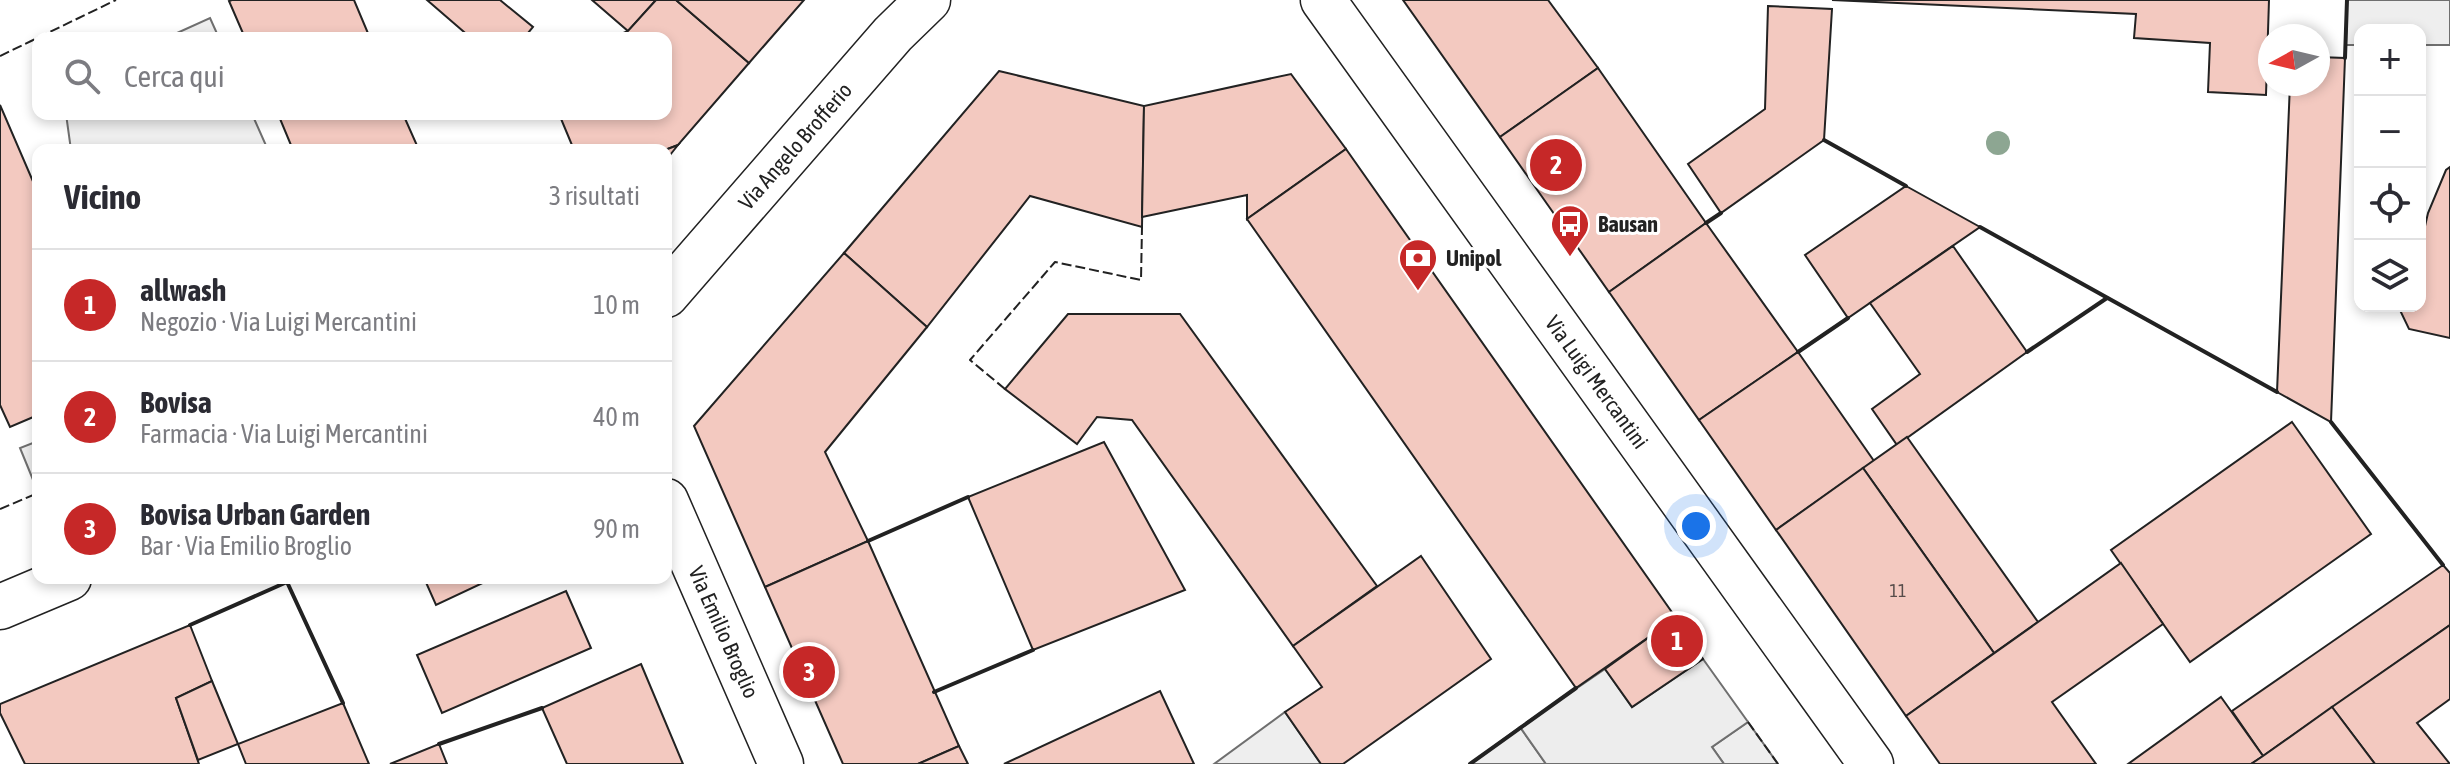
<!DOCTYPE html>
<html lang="it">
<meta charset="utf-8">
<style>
body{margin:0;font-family:"Asap Condensed",sans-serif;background:#f2f2f3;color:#2b2b33}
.controls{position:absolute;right:24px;top:24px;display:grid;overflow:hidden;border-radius:16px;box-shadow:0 4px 12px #0003}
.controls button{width:72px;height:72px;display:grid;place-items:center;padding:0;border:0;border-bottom:2px solid #e1e1e2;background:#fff;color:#2b2b33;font:40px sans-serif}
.compass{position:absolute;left:2258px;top:24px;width:72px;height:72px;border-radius:50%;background:#fff;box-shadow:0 4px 12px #0003;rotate:262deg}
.you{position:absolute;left:1696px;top:526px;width:28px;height:28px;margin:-20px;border:6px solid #fff;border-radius:50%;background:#1a73e8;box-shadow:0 0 0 12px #1a73e833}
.badge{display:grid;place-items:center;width:52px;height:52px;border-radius:50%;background:#c62828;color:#fff;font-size:26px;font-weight:700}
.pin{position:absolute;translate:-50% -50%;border:4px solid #fff;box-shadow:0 2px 8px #0006}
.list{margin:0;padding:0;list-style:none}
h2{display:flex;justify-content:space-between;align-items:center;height:104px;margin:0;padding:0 32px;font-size:34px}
h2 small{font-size:26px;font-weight:400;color:#7c7c81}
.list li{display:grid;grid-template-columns:52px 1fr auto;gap:24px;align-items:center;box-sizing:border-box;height:112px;padding:0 32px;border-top:2px solid #e1e1e2}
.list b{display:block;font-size:30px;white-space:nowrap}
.list p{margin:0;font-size:26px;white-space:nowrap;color:#7c7c81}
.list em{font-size:26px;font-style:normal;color:#7c7c81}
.icon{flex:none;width:44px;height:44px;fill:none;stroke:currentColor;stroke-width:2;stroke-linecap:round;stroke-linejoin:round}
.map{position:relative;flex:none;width:2450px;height:764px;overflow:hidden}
.search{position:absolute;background:#fff;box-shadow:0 4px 12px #0003;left:32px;top:32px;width:640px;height:88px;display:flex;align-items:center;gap:20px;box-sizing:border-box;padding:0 28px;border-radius:16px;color:#7c7c81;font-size:30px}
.panel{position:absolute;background:#fff;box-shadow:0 4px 12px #0003;left:32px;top:144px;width:640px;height:440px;border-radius:16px}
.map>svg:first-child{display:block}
.green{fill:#eee;stroke:#6f6f6f;stroke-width:2}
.parking{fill:#ededed;stroke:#6f6f6f;stroke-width:2}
.building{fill:#f3c9c0;stroke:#222;stroke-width:2}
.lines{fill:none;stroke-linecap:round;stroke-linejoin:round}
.tertiary-casing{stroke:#222;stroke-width:47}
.tertiary{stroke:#fff;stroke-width:44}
.fence{stroke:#222;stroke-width:2;stroke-dasharray:10 4;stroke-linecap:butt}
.wall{stroke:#222;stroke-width:4}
.tree{fill:#8da692}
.labels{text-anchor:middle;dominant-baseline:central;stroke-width:6;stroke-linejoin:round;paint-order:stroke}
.number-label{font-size:18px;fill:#564c4a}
.street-label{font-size:22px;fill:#222;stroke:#fff}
.poi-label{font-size:22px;font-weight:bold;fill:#222;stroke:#fff;text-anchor:start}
</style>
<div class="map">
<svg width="2450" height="764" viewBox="0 0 2450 764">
<rect width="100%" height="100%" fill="#fff"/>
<g class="green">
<polygon points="2347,0 2450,0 2450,45 2420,45 2420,30 2360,30 2360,45 2346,45"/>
<polygon points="210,18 219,38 166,38"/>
<polygon points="66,114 252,114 268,150 71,150"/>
<polygon points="38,441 38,486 36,487 20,448"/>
<polygon points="1285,712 1321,764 1214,764"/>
<polygon points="1748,722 1778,764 1724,764 1712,747"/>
<polygon points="1520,727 1546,764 1470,764"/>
</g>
<polygon class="parking" points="1703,659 1748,722 1712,747 1724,764 1546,764 1520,727 1605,669 1632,707"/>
<g class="building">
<polygon points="232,0 354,0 370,38 245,38 229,1"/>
<polygon points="427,0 500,0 533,27 524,38 471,38"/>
<polygon points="592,0 656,0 628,31"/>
<polygon points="656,0 676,0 749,63 678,145 665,150 574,150 559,114 666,114 666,38 612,38 628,31"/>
<polygon points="676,0 804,0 749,63"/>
<polygon points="1403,0 1548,0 1598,68 1500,137"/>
<polygon points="1832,0 2269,0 2266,95 2208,92 2210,43 2134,38 2136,14"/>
<polygon points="1768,6 1832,9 1824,140 1721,213 1688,164 1765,109"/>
<polygon points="2318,57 2345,58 2331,422 2277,392 2290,84 2318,84"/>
<polygon points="1598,68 1706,223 1609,292 1500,137"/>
<polygon points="999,71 1144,106 1142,227 1030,196 927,327 844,253"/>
<polygon points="1291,74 1346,149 1247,219 1247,195 1142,217 1144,106"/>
<polygon points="0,105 38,193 38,415 10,427 0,405"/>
<polygon points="278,114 403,114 419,150 293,150"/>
<polygon points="678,145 666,160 665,150"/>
<polygon points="1346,149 1676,618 1576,688 1247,219"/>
<polygon points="2450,167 2450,338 2409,329 2398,306 2420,306 2420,248 2428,213 2446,170"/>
<polygon points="1906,186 1980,227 1848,318 1805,255"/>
<polygon points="1706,223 1798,352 1699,420 1609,292"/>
<polygon points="1953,246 2027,352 1897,445 1872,409 1920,374 1870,303"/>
<polygon points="844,253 927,327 825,452 868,541 765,587 694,426"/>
<polygon points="1068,314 1180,314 1377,586 1293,646 1132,420 1097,417 1077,444 1005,389"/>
<polygon points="1798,352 1874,461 1776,530 1699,420"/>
<polygon points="2292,422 2371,534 2190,662 2111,550"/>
<polygon points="1907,437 2038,622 1994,653 1863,468"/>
<polygon points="1104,442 1185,590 1033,650 968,497"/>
<polygon points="1863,468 1994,653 1906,716 1776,530"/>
<polygon points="868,541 959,746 918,764 843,764 765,587"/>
<polygon points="1421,556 1491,659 1343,764 1321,764 1285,712 1322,687 1293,646"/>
<polygon points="2121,563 2163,624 2052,702 2096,764 1940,764 1906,716"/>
<polygon points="2443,565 2450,573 2450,625 2263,756 2232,711"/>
<polygon points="424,578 486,578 487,581 436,605"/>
<polygon points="566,591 591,648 442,713 417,655"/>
<polygon points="1676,618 1703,659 1632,707 1605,669"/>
<polygon points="190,625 212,681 176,698 199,764 25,764 0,713 0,704"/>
<polygon points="2450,625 2450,699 2417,723 2450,764 2375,764 2332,707"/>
<polygon points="641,664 683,764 567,764 542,708"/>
<polygon points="212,681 238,744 198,760 176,698"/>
<polygon points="1160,691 1194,764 1004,764"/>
<polygon points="2221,697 2263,756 2251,764 2128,764"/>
<polygon points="343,703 369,764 246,764 238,744"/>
<polygon points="2332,707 2375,764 2251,764 2263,756"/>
<polygon points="439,744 447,764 390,764"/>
<polygon points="959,746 968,764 918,764"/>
</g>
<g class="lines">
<defs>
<g id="tertiary">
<polyline points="1323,0 1871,764"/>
<polyline points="666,295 893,34 928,0"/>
<polyline points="666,501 781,764"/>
<polyline points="0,607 69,578"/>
</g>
</defs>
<use href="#tertiary" class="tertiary-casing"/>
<use href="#tertiary" class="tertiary"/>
<g class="fence">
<polyline points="0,56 116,0"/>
<polyline points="1005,389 970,360 1055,262 1141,280 1142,227"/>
<polyline points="0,509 38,493"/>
<polyline points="1748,722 1778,764"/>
</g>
<g class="wall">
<polyline points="2345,58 2347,0"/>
<polyline points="1824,140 1906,186"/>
<polyline points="1706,223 1721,213"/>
<polyline points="1980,227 2277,392"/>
<polyline points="1798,352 1848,318"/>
<polyline points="2027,352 2107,298"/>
<polyline points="2331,422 2443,565"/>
<polyline points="868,541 968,497"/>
<polyline points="190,625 287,582 343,703"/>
<polyline points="934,692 1033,650"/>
<polyline points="439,744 542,708"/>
<polyline points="1470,764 1576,688"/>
</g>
</g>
<circle class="tree" cx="1998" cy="143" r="12"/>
<defs>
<symbol id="bus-pin" viewBox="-11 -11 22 30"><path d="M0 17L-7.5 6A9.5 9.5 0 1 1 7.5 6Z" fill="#c62828" stroke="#fff"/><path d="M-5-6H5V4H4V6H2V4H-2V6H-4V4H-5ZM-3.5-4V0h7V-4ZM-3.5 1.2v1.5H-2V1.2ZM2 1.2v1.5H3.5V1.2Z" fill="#fff"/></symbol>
<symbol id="bank-pin" viewBox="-11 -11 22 30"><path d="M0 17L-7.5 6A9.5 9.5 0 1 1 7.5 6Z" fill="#c62828" stroke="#fff"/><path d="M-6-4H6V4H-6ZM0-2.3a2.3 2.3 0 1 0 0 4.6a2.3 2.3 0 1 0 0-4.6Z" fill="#fff"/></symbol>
</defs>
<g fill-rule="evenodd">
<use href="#bus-pin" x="1548" y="202" width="44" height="60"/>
<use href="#bank-pin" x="1396" y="236" width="44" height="60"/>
</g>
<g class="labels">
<g class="number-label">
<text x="1898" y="590">11</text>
</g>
<g class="street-label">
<text transform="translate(795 146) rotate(-49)">Via Angelo Brofferio</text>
<text transform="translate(1597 382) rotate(54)">Via Luigi Mercantini</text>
<text transform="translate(724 632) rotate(66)">Via Emilio Broglio</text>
</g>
<g class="poi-label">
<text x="1598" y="224">Bausan</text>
<text x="1446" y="258">Unipol</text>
</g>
</g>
</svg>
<div class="controls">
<button>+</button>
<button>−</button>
<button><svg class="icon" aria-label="locate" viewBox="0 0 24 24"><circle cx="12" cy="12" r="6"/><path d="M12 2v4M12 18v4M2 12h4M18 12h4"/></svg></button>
<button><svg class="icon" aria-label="layers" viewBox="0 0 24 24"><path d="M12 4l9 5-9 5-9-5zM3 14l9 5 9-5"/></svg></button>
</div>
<svg class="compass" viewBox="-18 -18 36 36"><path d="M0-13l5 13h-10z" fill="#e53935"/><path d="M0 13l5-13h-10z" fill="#7c7c81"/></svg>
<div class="you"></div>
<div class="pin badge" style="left:1677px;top:641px">1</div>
<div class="pin badge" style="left:1556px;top:165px">2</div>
<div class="pin badge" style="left:809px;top:672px">3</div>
<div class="search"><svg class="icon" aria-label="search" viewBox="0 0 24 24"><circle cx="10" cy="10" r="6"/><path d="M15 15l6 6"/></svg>Cerca qui</div>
<section class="panel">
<h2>Vicino<small>3 risultati</small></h2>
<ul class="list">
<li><span class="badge">1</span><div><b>allwash</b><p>Negozio · Via Luigi Mercantini</p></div><em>10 m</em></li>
<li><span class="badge">2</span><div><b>Bovisa</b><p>Farmacia · Via Luigi Mercantini</p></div><em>40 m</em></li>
<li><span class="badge">3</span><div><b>Bovisa Urban Garden</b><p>Bar · Via Emilio Broglio</p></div><em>90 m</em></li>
</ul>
</section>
</div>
